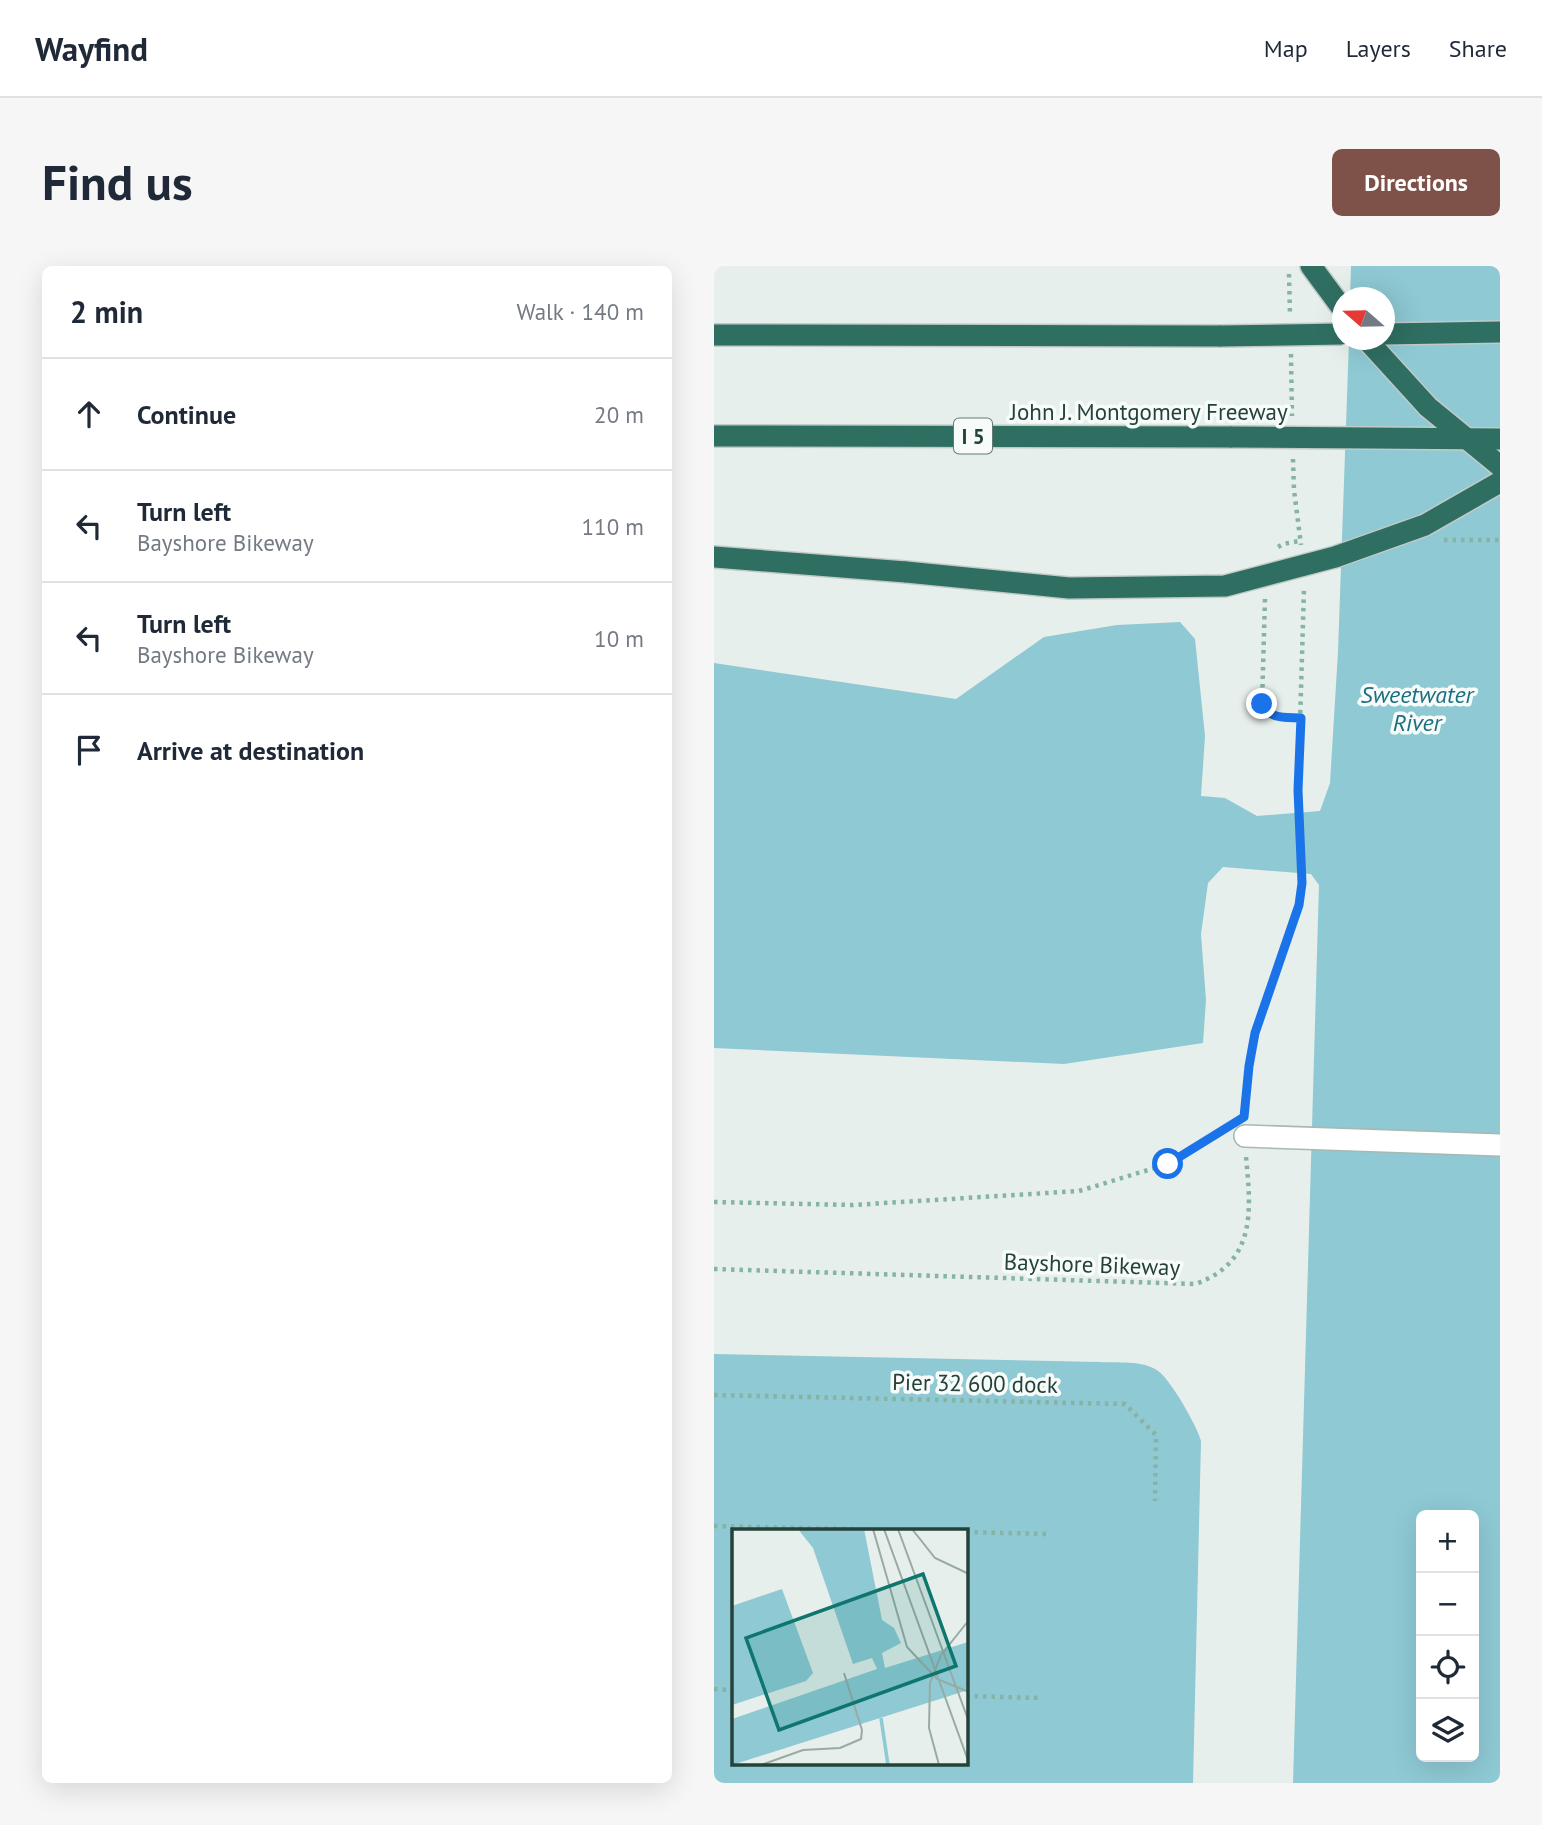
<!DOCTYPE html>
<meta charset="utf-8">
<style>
body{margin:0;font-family:"PT Sans",sans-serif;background:#f6f6f7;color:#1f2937}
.controls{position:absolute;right:21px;bottom:21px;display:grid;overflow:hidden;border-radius:10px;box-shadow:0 7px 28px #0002}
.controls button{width:63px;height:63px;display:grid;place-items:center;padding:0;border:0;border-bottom:2px solid #e0e1e3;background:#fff;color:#1f2937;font:35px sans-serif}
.compass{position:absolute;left:618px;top:21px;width:63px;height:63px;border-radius:50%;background:#fff;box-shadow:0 7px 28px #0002;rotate:290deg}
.stop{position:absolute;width:21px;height:21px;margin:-16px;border:5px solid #1a73e8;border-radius:50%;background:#fff}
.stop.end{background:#1a73e8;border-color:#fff;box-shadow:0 2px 7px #0008}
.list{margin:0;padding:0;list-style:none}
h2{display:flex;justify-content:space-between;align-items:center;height:91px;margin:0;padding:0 28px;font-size:30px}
h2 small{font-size:23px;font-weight:400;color:#747a83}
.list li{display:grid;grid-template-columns:46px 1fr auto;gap:21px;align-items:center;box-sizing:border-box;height:112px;padding:0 28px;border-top:2px solid #e0e1e3}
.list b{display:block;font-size:26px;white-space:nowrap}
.list p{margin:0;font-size:23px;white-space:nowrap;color:#747a83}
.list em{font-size:23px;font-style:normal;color:#747a83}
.icon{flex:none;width:38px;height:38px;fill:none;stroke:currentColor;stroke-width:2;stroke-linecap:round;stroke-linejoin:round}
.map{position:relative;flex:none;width:786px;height:1517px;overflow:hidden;border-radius:10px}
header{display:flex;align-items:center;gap:42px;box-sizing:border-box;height:98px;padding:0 35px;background:#fff;border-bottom:2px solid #e0e1e3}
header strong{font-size:33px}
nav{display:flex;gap:38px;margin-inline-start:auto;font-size:24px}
.intro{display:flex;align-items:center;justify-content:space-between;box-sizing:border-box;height:168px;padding:0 42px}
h1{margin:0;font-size:49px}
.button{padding:18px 32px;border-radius:10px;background:#7f5249;color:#fff;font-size:24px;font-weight:700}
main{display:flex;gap:42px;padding:0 42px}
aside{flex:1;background:#fff;border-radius:10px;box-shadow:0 7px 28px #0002}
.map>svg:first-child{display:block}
.water{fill:#8ec9d4;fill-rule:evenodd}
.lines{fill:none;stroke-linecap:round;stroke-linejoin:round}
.minor-casing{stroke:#a8b8b2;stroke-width:24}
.highway-casing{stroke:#c2cac8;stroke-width:24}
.path{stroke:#86b3a5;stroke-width:4.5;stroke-dasharray:3.5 5;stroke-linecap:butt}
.minor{stroke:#fff;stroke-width:21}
.highway{stroke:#2f6f62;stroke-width:21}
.highway-bridge-casing{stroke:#c2cac8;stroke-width:24;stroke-linecap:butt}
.path-bridge{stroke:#86b3a5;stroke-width:4.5;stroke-dasharray:3.5 5;stroke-linecap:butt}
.highway-bridge{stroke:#2f6f62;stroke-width:21}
.route{stroke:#1a73e8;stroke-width:9}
.labels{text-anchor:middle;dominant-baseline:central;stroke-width:7;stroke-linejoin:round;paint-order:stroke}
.shield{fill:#f7fbf9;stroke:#637a73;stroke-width:2}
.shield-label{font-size:21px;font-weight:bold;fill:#24423a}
.street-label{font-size:23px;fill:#24423a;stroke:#f7fbf9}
.water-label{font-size:24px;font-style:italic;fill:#1c6f80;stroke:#f7fbf9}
.inset-river{fill:none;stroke:#8ec9d4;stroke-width:3.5}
.inset-road{fill:none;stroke:#98aaa4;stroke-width:2}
.view{fill:#0f766e;fill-opacity:0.15;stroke:#0f766e;stroke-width:3.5}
.inset-edge{fill:none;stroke:#24423a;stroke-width:3.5}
</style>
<header>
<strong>Wayfind</strong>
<nav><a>Map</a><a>Layers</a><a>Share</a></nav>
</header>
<div class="intro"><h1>Find us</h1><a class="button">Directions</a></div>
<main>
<aside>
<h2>2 min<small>Walk · 140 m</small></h2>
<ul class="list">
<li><svg class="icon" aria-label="ahead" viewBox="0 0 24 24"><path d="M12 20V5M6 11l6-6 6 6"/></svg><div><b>Continue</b></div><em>20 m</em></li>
<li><svg class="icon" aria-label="left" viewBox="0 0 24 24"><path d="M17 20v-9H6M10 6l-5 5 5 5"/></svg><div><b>Turn left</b><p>Bayshore Bikeway</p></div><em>110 m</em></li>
<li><svg class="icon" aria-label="left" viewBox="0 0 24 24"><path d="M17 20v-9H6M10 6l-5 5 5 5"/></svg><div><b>Turn left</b><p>Bayshore Bikeway</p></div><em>10 m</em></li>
<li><svg class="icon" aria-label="arrive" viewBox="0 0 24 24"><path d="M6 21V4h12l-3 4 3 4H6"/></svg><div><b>Arrive at destination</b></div></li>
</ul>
</aside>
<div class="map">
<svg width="786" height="1517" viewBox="0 0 786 1517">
<rect width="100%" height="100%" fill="#e6efeb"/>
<g class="water">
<path d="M637 0H786V1517H579L605 619 597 608 509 601 494 617 487 668 492 734 489 777 350 798 0 782V397L242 433 330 371 403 359 466 356 481 373 491 470 487 530 511 532 543 550 606 545 616 517 624 386 635 74H670V32L636 31ZM707 1249H760V1491H707Z"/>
<path d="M0 1088 385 1096C401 1097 430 1094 444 1105 457 1114 483 1160 487 1175L479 1517H0ZM252 1265V1498H19V1265Z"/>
</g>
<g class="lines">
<defs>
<polyline id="minor" points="531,870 786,879"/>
<g id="highway">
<polyline points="597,0 628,42"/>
<polyline points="670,68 786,66"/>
<polyline points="0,69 507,70"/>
<polyline points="653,74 714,141"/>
<polyline points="0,170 518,171"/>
<polyline points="0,291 192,306"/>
</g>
</defs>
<use href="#minor" class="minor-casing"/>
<use href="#highway" class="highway-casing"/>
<g class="path">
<polyline points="575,8 576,48"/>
<polyline points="577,88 578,150"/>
<polyline points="579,193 580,224 587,279"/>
<path d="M551 333 548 438C557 453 571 451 587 452"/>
<polyline points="531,847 535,800 541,767 585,639 588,617 584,525 590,322"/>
<polyline points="0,936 139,939 365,925 454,898 509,864"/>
<path d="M0 1003 481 1018C543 997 537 943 532 891"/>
<polyline points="0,1129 411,1138 442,1169 441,1235"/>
<polyline points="0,1260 211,1265"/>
<polyline points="252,1266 332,1268"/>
<polyline points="0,1423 19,1424"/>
<polyline points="252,1430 326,1432"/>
</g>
<use href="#minor" class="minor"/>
<use href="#highway" class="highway"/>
<defs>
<g id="highway-bridge">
<polyline points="507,70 628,68"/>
<polyline points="714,141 786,200"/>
<polyline points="518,171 786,173"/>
<polyline points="192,306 355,322 511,320 621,291 711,259 786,216"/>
</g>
</defs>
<use href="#highway-bridge" class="highway-bridge-casing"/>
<g class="path-bridge">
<polyline points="730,274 786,274"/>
<polyline points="564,281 569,278 585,275"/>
</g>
<use href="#highway-bridge" class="highway-bridge"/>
</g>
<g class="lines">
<path class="route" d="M454 898 530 851 535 800 541 767 585 639 588 617 584 524 587 452C571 451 557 454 548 438"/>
</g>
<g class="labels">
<rect class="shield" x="240" y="152.5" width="38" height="35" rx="5"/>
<g class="shield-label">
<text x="259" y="170">I 5</text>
</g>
<g class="street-label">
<text x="435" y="145">John J. Montgomery Freeway</text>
<text transform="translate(378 998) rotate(2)">Bayshore Bikeway</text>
<text transform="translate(261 1117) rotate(1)">Pier 32 600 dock</text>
</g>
<g class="water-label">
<text x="703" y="428">Sweetwater<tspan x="703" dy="28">River</tspan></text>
</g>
</g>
<g transform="translate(18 1263)">
<rect width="236" height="236" fill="#e6efeb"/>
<path d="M66 0H132L150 91 162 99 169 114 150 124 153 139 236 113V161L0 236V190L145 140 140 129 121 135 81 19ZM50 60 81 144 74 152 0 176V77Z" fill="#8ec9d4"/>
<path class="inset-river" d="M149 189 156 236"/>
<path class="inset-road" d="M141 0 175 118 205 150 237 163M152 0 237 234M166 0 237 193M180 0 203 29 237 45M29 236 71 221 108 219 129 210 130 201 112 144M207 236 197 199 198 154 209 126 237 91"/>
<path class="view" d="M191 45 224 137 47 201 14 109Z"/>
<rect width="236" height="236" class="inset-edge"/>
</g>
</svg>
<div class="controls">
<button>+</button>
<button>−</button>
<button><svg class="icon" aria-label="locate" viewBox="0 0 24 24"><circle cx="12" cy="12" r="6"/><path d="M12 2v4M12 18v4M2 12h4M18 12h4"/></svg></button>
<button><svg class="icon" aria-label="layers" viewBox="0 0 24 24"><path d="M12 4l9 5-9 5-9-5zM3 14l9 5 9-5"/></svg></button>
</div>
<svg class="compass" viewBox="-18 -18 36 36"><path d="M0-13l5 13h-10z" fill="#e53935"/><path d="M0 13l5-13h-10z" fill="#747a83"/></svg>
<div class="stop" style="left:454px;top:898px"></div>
<div class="stop end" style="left:548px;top:438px"></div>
</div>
</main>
